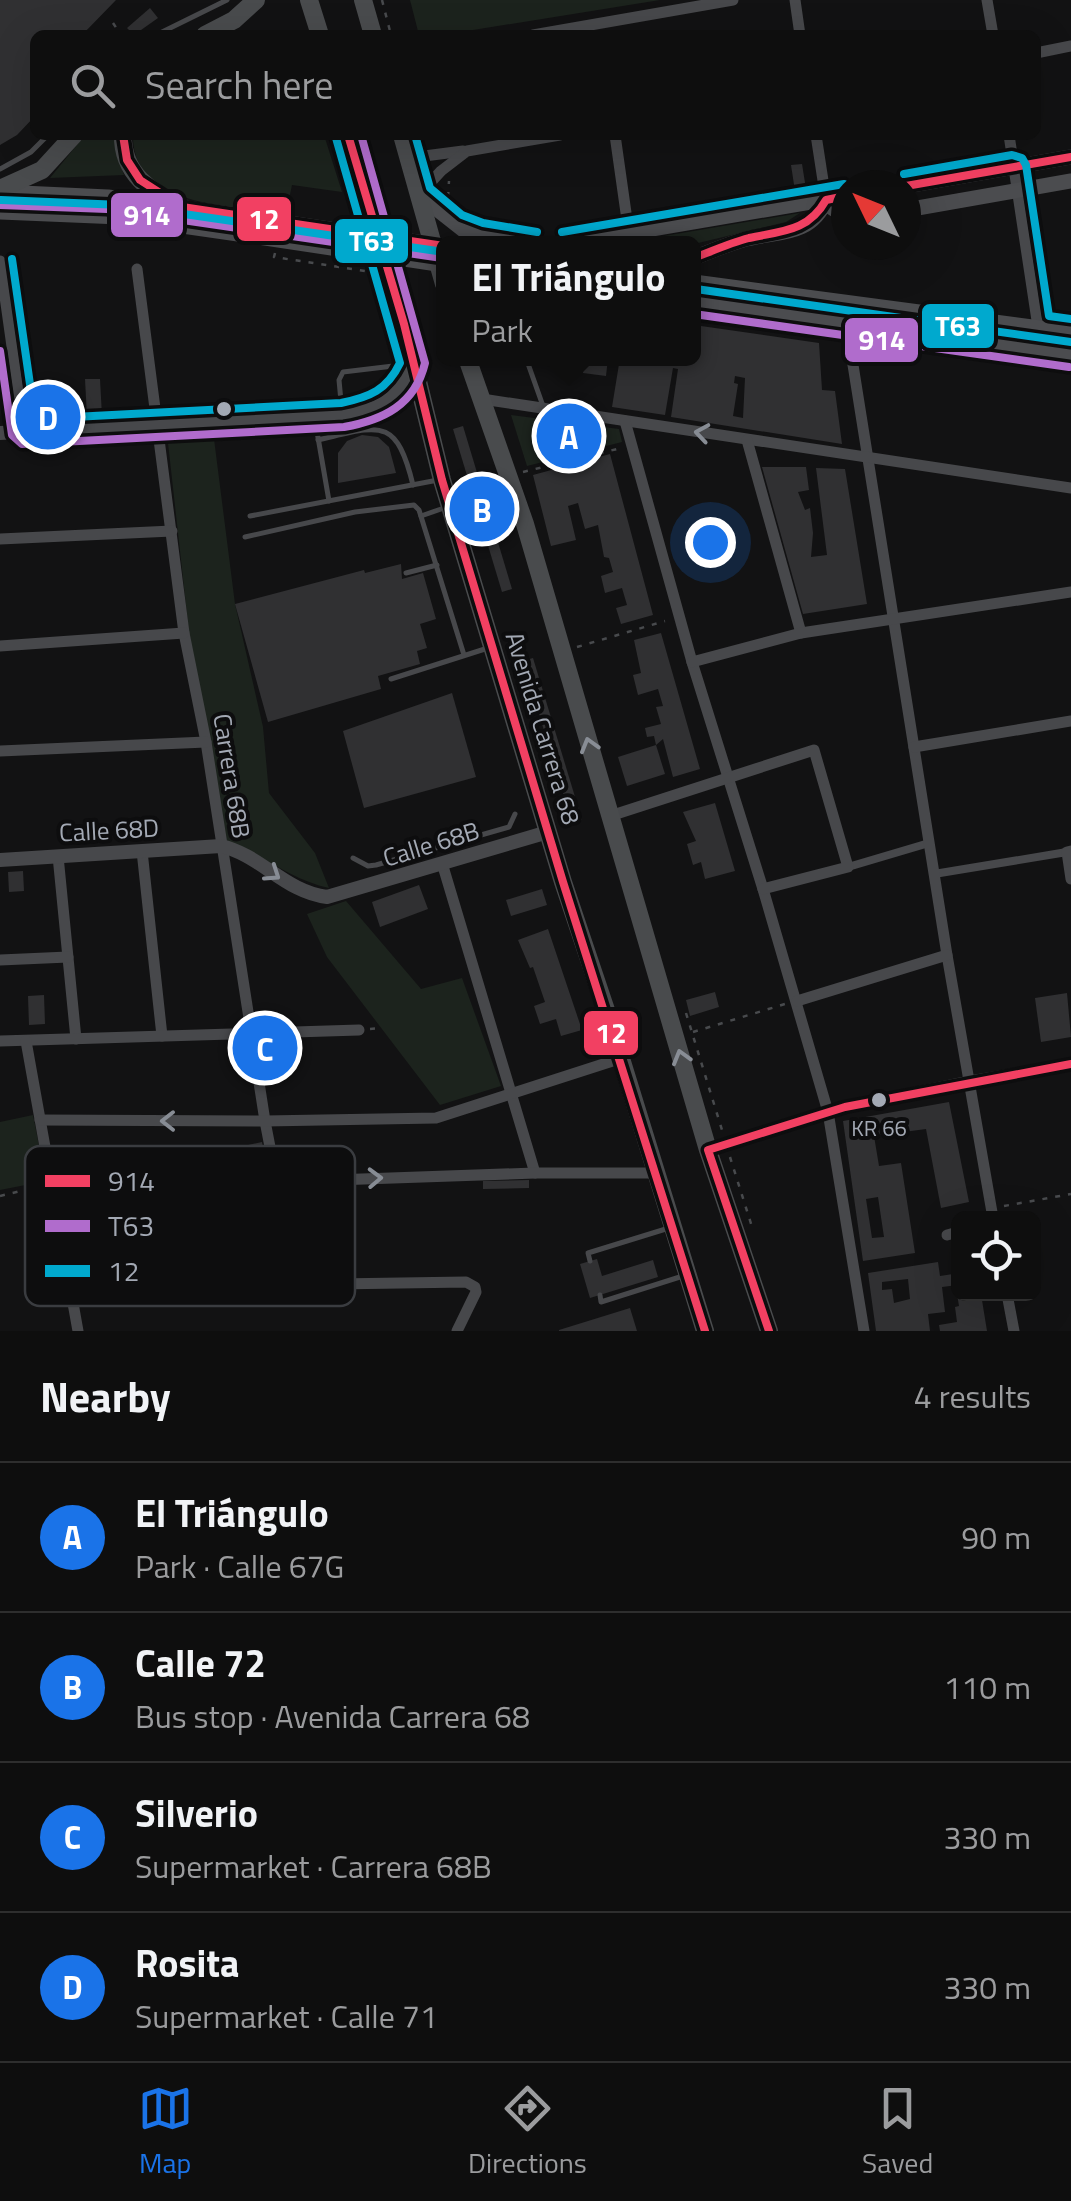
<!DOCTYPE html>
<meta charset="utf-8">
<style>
body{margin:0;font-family:"Titillium Web",sans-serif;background:#1c1c1c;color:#f1f3f6}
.controls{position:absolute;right:30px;bottom:30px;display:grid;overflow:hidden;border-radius:15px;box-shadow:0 10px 40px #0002}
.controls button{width:90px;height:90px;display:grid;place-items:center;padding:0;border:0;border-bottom:2px solid #2e2e2e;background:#0e0e0e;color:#f1f3f6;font:50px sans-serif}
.compass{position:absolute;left:831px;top:170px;width:90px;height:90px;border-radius:50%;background:#0e0e0e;box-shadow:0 10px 40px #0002;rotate:313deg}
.you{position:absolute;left:710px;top:542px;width:35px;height:35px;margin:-25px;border:8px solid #fff;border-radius:50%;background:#1a73e8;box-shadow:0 0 0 15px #1a73e833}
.badge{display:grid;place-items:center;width:65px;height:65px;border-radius:50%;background:#1a73e8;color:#fff;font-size:32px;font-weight:700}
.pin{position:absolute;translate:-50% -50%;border:5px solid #fff;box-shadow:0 2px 10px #0006}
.popup{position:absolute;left:436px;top:236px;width:265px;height:130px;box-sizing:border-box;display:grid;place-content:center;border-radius:15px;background:#0e0e0e;filter:drop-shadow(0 2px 8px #0005);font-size:32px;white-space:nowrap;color:#9b9c9e}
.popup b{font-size:38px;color:#f1f3f6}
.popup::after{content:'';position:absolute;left:50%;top:100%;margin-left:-20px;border:20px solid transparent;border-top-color:#0e0e0e}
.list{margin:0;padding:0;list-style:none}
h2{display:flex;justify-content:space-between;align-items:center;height:130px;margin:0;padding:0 40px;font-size:42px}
h2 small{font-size:32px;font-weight:400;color:#9b9c9e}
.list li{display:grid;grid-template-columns:65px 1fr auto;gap:30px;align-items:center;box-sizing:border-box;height:150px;padding:0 40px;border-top:2px solid #2e2e2e}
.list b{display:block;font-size:38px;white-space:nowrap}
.list p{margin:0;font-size:32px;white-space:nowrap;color:#9b9c9e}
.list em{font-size:32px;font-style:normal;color:#9b9c9e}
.icon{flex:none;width:55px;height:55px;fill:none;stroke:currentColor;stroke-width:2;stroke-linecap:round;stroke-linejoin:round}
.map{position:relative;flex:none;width:1071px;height:1331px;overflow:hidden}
.search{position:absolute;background:#0e0e0e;box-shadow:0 10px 40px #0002;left:30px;right:30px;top:30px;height:110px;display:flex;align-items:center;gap:25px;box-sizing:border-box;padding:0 35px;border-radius:15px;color:#9b9c9e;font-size:38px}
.sheet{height:730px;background:#0e0e0e}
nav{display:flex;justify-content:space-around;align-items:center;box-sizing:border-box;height:140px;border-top:2px solid #2e2e2e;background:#0e0e0e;font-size:28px;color:#9b9c9e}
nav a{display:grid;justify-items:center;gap:5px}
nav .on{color:#1a73e8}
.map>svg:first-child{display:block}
.green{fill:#1c231d}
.building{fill:#303032;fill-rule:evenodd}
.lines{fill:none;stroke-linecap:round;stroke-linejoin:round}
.path{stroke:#484a4d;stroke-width:2.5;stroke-dasharray:5 8;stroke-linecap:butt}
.service{stroke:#47484b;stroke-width:5}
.pedestrian{stroke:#47484b;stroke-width:8}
.minor{stroke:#47484b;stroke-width:11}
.tertiary{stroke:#47484b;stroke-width:14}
.secondary{stroke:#4b4c4f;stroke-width:15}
.primary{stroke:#494b4d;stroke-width:18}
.secondary-bridge{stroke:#4b4c4f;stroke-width:15}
.bus-1-casing{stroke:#0d0d0e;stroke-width:15}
.bus-2-casing{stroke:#0d0d0e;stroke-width:15}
.bus-3-casing{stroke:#0d0d0e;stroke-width:15}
.bus-1{stroke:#f24062;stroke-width:8}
.bus-2{stroke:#b06ccc;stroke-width:8}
.bus-3{stroke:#00a9ce;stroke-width:8}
.oneway{stroke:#878c94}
.oneway2{stroke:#888d95}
.bus-dot{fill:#a3a9b4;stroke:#0d0d0e;stroke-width:4}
.labels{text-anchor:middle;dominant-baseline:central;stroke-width:8;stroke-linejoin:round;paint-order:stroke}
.bus-label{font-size:22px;fill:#a3a9b4;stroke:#0d0d0e}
.street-label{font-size:25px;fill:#a3a9b4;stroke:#0d0d0e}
.key{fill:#0d0d0e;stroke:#3a3c40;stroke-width:2.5}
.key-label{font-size:28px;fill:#a3a9b4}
.line-badge{stroke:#0d0d0e;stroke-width:4}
.badge-label{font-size:28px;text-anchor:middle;font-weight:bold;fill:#fff}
</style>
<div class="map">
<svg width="1071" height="1331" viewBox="0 0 1071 1331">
<rect width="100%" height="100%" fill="#121213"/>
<g class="green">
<polygon points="410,0 660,0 442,35 419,35"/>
<polygon points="85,135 115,135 118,158 124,175 50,178"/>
<path d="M133 135H324L342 192 292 185 286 214C234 205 132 209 133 135Z"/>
<polygon points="800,213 786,222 694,244 623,243"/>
<polygon points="511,415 619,429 622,442 527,466"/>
<path d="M213 431 235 604 263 727 269 793 315 853 329 888C291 880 260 853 223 840L189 632 167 434Z"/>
<polygon points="346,901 421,989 462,978 501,1086 440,1105 327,957 307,914"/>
<polygon points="33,1115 46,1181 0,1190 0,1122"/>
</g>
<g class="building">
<polygon points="0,0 116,0 82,35 35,35 35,116 17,135 0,145"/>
<polygon points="150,8 158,18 134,35 127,28"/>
<polygon points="802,164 806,189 795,191 791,165"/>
<path d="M694 325 819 343 822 390 835 391 842 444 671 417 678 369 673 368 665 415 612 407 620 358H694ZM735 376 745 378 743 418 733 416 738 384 734 383Z"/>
<polygon points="585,358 608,358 606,376 583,373"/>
<polygon points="85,379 100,379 102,416 87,417"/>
<polygon points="49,386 50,419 39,420 38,387"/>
<polygon points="463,426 512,589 502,592 453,429"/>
<polygon points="362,435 378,437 389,447 396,473 338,483 338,453 347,441"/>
<polygon points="610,454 653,615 621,624 616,608 627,605 622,588 605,593 601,576 613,572 609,558 604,557 598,525 585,529 578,503 568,506 576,540 551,546 533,475"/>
<polygon points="762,467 806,467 809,490 798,492 805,510 810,508 813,533 811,557 827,555 816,468 845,469 867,604 803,614"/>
<polygon points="401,564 402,579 423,573 436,619 420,624 427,648 417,651 420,664 378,676 381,689 268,722 235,604 364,570 365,573"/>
<polygon points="661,633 700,769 673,777 663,739 656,745 654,736 647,737 645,728 661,724 656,707 663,706 658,689 638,695 633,675 641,673 634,640"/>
<polygon points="533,658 582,820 572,823 523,661"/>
<polygon points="452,693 476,777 364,808 343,731"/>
<polygon points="656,745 665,774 627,786 618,757"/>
<polygon points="715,803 735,871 705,879 701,862 693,865 687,844 696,841 683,812"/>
<polygon points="23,871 24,891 9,892 8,872"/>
<polygon points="419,885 428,909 380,927 372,902"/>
<polygon points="542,889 547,905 511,916 506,900"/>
<polygon points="548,929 582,1030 561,1036 556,1019 540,1024 534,1006 545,1002 533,967 530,968 518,940"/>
<polygon points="715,992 719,1007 690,1016 686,1000"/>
<polygon points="1067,993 1071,1037 1041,1042 1035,998"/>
<polygon points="44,995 45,1024 29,1025 28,996"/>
<polygon points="276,1042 279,1075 262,1078 258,1046"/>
<path d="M949 1102 969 1202 941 1208 926 1129 874 1136 879 1166 901 1163 915 1253 863 1261 843 1121ZM878 1197 884 1237 872 1238 866 1199Z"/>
<polygon points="262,1142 266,1163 252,1169 248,1145"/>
<polygon points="529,1180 529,1188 483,1189 483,1181"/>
<polygon points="597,1259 602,1276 653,1260 658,1277 590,1298 580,1264"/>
<path d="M938 1262 940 1276 953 1274 952 1267 958 1265V1285L942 1287 945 1312 928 1314 930 1331H876L868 1273ZM908 1279 910 1299 894 1303 892 1289 882 1290V1282Z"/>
<polygon points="957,1294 981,1294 987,1331 940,1331 939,1325 957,1322 955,1307 959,1306"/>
<polygon points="630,1308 637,1331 559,1331 559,1330"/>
</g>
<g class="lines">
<g class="path">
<polyline points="382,0 391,35"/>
<polyline points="113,23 121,35"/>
<polyline points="448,197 449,181"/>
<polyline points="275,253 274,257 371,272"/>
<polyline points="523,472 617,449"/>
<polyline points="577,647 665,621"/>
<polyline points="686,1013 722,1130"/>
<polyline points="370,1029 381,1028"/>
<polyline points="693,1032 785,1004"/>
<polyline points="730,1157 753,1230"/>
<polyline points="0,1196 37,1187"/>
<polyline points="1004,1206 1071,1194"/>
</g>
<g class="service">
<polyline points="156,35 227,0"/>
<polyline points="0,169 31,152 48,135"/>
<polyline points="526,358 543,406"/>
<polyline points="342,412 339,380 343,372 410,364"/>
<polyline points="315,420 329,501"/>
<path d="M318 440C379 426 396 415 413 485"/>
<polyline points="250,516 438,480"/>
<polyline points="421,516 447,507"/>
<polyline points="245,537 355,512 414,505 419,510 464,655"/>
<polyline points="406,573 437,565"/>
<polyline points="391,679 488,648"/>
<polyline points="353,858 368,866 376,865 509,827 515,814"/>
<polyline points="590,1261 588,1253 669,1228"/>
<polyline points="600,1295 601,1302 683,1276"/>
</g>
<g class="pedestrian">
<polyline points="848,867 929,843"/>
<polyline points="934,874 1067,852"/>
</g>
<g class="minor">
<polyline points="795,0 800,35"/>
<polyline points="987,0 993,35"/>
<polyline points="533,35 733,0"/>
<polyline points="1036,53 1071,46"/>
<polyline points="615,135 629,234"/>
<polyline points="816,135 826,200"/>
<polyline points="1009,135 1038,327"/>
<polyline points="409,158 463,151"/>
<polyline points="419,195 441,171 467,151 560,135"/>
<polyline points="0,261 24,432"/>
<polyline points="137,269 184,633 206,742 265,1121 297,1287"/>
<polyline points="846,321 947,955 993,1218"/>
<polyline points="482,399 1071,488"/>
<polyline points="625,421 692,662 763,889 828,1112 864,1331"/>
<polyline points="747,440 801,633"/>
<polyline points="0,539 172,531"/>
<polyline points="0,646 184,633"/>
<polyline points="692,662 801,633 1071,592"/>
<polyline points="914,747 1071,721"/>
<polyline points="0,751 206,742"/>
<polyline points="610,816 814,750 848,867 763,889"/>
<polyline points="142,851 162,1036"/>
<polyline points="1071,851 1067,852 1071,879"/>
<polyline points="58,856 76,1039"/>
<polyline points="442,863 535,1173"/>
<polyline points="0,960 68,957"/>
<polyline points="797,1001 947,955"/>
<polyline points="0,1041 359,1030"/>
<polyline points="26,1041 78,1331"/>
<polyline points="40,1120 265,1121 436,1118 622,1058"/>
<polyline points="708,1150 845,1107 970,1081 1071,1064"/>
<polyline points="50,1179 277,1182 535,1173 656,1173"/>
<polyline points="947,1235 958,1232"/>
<polyline points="70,1288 466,1282 475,1287 476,1292 457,1331"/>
<polyline points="1007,1294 1014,1331"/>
</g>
<g class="tertiary">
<path d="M0 433 343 415C382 408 397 403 413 364"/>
<path d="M0 860 221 846C261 855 285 892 327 897L548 832"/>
</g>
<g class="secondary">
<polyline points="906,186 1071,157"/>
<polyline points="0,192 108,197 242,216"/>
<polyline points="419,195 466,232 535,244"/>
<polyline points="826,200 832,208 846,217"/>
<polyline points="906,210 1071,181"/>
<polyline points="0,212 120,217 238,234"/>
<polyline points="564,244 846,196"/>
<path d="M694 258C711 251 728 244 746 239 779 231 811 236 826 200"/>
<polyline points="694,282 1071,332"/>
<polyline points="694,301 1071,355"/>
</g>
<g class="primary">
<polyline points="309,0 320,35"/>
<polyline points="363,0 373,35"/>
<polyline points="205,35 234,20 256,0"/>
<path d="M123 135C122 173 151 193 182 207"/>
<polyline points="348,135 404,324 442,480 563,882 607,1013 705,1331"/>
<polyline points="402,135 444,284"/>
<polyline points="0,189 42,170 74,135"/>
<polyline points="467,358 525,524 708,1150 769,1331"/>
</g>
<g class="secondary-bridge">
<polyline points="242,216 444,246"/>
<polyline points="238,234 444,265"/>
</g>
<defs>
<g id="bus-1">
<polyline points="123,135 127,160 140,180 182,207 444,246"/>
<polyline points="348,135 404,324 442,480 563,882 705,1331"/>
<polyline points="906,186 1071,157"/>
<path d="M694 258C712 251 730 243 749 238 781 231 808 232 826 200L846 196"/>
<polyline points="769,1331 708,1150 845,1107 1071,1064"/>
</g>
<g id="bus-2">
<polyline points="0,205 107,209 442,258"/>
<polyline points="694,314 1069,367"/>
<path d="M0 351 12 435 22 444 344 427C383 420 415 405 425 363L361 135"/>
</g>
<g id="bus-3">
<polyline points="415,135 430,188 462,215 483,223 537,232"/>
<polyline points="904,174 1012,155 1022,158 1026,165 1049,316 1071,319"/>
<polyline points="1,200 122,205 444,252"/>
<polyline points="562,232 844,184"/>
<path d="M12 259 35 419 341 403C370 397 387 390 400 363L336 138"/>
<polyline points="696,289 1071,342"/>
</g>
</defs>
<use href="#bus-1" class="bus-1-casing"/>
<use href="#bus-2" class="bus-2-casing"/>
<use href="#bus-3" class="bus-3-casing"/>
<use href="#bus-1" class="bus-1"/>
<use href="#bus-2" class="bus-2"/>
<use href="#bus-3" class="bus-3"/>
</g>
<defs><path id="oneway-chevron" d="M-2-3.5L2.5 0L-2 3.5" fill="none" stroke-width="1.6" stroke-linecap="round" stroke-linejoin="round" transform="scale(2.5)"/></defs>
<g class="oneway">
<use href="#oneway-chevron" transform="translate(702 433) rotate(-171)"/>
<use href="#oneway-chevron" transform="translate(273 874) rotate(34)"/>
<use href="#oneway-chevron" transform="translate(168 1121) rotate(-180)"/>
<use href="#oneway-chevron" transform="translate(375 1178) rotate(-2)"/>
</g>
<g class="oneway2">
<use href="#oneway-chevron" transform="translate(589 745) rotate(-106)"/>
<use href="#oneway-chevron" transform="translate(681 1057) rotate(-106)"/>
</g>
<g class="bus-dot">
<circle cx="224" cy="409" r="9"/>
<circle cx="879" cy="1100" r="9"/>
</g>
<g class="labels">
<g class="bus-label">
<text x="879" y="1128">KR 66</text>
</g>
<g class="street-label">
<text transform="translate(543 728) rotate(73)">Avenida Carrera 68</text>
<text transform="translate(232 776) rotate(81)">Carrera 68B</text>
<text transform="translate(109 830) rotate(-3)">Calle 68D</text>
<text transform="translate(431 844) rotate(-17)">Calle 68B</text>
</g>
</g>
<rect x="25" y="1146" width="330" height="160" rx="15" class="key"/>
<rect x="45" y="1175" width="45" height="12" fill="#f24062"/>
<rect x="45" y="1220" width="45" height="12" fill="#b06ccc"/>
<rect x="45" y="1265" width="45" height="12" fill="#00a9ce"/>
<g class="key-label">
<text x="108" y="1191">914</text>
<text x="108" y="1236">T63</text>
<text x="108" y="1281">12</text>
</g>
<g class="line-badge">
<rect x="109" y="191" width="76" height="48" rx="10" fill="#b06ccc"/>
<rect x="235" y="195" width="58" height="48" rx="10" fill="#f24062"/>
<rect x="333" y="217" width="77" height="48" rx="10" fill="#00a9ce"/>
<rect x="920" y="302" width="76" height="48" rx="10" fill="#00a9ce"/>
<rect x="843" y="316" width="77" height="48" rx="10" fill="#b06ccc"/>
<rect x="582" y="1009" width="58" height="48" rx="10" fill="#f24062"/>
</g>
<g class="badge-label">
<text x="147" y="225">914</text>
<text x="264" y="229">12</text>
<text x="372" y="251">T63</text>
<text x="958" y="336">T63</text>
<text x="882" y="350">914</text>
<text x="611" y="1043">12</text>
</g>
</svg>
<div class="controls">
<button><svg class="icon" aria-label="locate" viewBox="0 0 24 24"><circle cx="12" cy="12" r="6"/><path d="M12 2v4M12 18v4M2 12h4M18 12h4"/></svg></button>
</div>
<svg class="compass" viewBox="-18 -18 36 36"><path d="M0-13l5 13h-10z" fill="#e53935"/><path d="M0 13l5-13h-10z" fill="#9b9c9e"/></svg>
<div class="you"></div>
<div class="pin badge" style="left:569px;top:436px">A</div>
<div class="popup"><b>El Triángulo</b>Park</div>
<div class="pin badge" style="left:482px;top:509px">B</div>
<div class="pin badge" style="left:265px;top:1048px">C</div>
<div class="pin badge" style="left:48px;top:417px">D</div>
<div class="search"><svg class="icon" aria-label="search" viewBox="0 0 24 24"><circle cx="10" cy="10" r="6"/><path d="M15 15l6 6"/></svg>Search here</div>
</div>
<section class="sheet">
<h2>Nearby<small>4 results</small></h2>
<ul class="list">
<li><span class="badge">A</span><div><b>El Triángulo</b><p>Park · Calle 67G</p></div><em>90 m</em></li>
<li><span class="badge">B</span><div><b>Calle 72</b><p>Bus stop · Avenida Carrera 68</p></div><em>110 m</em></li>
<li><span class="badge">C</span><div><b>Silverio</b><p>Supermarket · Carrera 68B</p></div><em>330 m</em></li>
<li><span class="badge">D</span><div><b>Rosita</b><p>Supermarket · Calle 71</p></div><em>330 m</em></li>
</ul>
</section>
<nav>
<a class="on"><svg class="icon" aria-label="map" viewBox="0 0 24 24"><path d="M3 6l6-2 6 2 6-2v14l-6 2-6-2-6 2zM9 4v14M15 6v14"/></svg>Map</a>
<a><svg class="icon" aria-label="directions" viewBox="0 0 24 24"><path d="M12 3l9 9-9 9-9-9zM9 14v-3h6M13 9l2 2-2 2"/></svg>Directions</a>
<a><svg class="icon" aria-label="saved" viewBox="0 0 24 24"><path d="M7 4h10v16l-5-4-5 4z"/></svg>Saved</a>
</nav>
